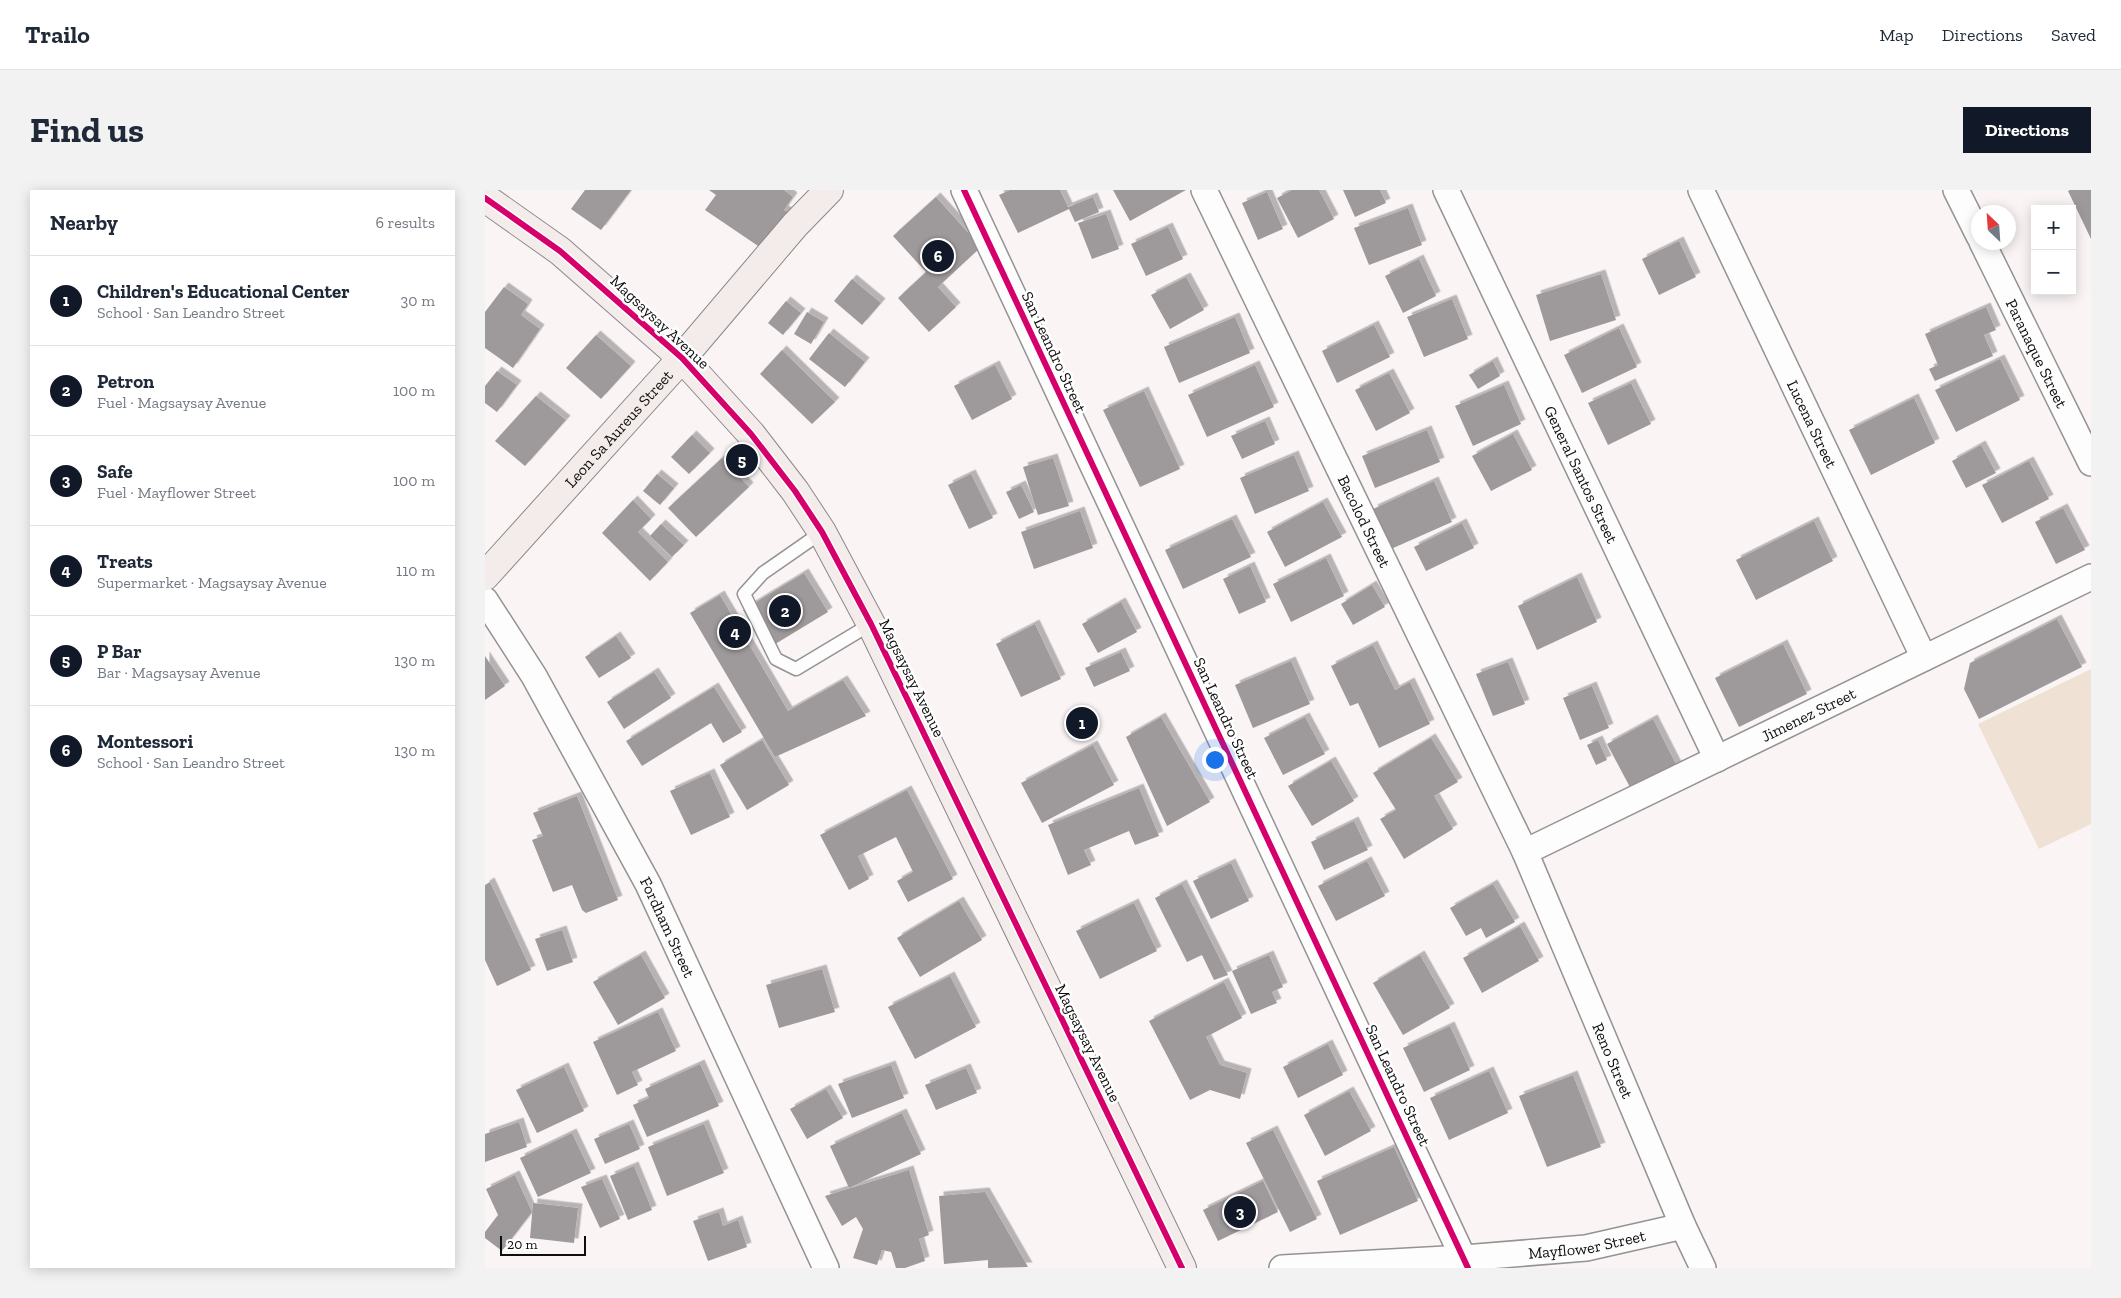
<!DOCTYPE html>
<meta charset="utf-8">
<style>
body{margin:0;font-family:"Zilla Slab",serif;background:#f2f2f3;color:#1f2937}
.controls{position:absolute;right:15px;top:15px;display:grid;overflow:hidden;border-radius:0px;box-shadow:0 2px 12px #0003}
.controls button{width:45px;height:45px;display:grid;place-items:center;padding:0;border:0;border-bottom:1px solid #e0e1e3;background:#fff;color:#1f2937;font:25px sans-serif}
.compass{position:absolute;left:1486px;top:15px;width:45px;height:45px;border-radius:50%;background:#fff;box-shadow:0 2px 12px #0003;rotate:335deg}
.scale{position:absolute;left:15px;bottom:12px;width:86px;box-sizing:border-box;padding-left:5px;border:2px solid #0e0e0e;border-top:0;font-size:14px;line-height:18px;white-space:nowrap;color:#0e0e0e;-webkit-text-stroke:4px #fff;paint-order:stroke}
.you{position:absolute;left:729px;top:569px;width:18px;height:18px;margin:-12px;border:4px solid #fff;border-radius:50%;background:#1a73e8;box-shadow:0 0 0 8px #1a73e833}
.badge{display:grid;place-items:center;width:32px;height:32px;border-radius:50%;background:#111827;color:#fff;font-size:16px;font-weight:700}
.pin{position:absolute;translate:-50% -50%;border:2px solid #fff;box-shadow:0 1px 5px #0006}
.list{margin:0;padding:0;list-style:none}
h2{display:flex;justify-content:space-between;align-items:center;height:65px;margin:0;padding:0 20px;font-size:21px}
h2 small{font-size:16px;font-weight:400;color:#747a83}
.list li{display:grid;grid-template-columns:32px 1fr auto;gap:15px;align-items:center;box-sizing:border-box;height:90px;padding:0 20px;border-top:1px solid #e0e1e3}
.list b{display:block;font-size:19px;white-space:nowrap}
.list p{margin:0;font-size:16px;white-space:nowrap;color:#747a83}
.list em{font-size:16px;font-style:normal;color:#747a83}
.map{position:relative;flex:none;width:1606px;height:1078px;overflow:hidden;border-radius:0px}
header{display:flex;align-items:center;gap:30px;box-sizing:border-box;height:70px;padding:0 25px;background:#fff;border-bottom:1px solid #e0e1e3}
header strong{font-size:24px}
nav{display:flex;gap:28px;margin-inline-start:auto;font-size:18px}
.intro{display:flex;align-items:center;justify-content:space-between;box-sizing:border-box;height:120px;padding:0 30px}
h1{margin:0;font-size:35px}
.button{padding:12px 22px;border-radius:0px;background:#111827;color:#fff;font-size:18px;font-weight:700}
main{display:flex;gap:30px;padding:0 30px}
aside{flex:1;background:#fff;border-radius:0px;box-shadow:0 2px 12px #0003}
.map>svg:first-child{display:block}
.green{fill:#f0e1d5}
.building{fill:#9e999b;filter:url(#shadow)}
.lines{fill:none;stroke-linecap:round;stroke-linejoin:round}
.lane-casing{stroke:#949292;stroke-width:15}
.street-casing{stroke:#949292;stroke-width:28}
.secondary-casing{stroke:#8b8889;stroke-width:30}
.lane{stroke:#fefdfe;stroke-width:12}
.street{stroke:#fefdfe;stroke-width:25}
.secondary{stroke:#f4ebeb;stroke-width:28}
.cycleway-casing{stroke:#fff;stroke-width:9}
.cycleway{stroke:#d6006c;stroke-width:6}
.labels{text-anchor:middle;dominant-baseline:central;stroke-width:5;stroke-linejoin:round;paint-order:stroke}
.street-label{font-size:16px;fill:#0e0e0e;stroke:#fff}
</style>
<header>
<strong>Trailo</strong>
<nav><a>Map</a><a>Directions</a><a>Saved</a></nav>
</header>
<div class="intro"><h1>Find us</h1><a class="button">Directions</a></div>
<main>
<aside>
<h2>Nearby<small>6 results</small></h2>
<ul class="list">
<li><span class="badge">1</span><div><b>Children's Educational Center</b><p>School · San Leandro Street</p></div><em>30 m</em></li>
<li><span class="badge">2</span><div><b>Petron</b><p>Fuel · Magsaysay Avenue</p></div><em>100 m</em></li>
<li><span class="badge">3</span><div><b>Safe</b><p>Fuel · Mayflower Street</p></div><em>100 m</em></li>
<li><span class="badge">4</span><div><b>Treats</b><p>Supermarket · Magsaysay Avenue</p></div><em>110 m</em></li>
<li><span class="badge">5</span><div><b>P Bar</b><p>Bar · Magsaysay Avenue</p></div><em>130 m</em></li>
<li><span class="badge">6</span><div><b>Montessori</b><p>School · San Leandro Street</p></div><em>130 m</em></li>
</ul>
</aside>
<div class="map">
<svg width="1606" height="1078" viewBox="0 0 1606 1078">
<defs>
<filter id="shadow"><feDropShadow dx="4.5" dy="-4.5" stdDeviation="0" flood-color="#0004"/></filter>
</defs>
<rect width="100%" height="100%" fill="#faf4f5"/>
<polygon class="green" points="1606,479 1606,634 1554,659 1493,534"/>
<g class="building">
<polygon points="100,0 146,0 116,40 86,19"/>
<polygon points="224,0 299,0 308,7 299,20 304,23 279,60 220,20 231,5"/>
<polygon points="525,0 575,0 583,17 608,7 614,22 590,32 584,19 533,43 514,5"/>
<polygon points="628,0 701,0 645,31"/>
<polygon points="807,0 834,0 849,29 813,48 792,8"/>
<polygon points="858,0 895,0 901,13 870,27"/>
<polygon points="1585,0 1606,0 1606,49 1583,1"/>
<polygon points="782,2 798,39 773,50 757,13"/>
<polygon points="451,7 496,57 453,97 471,117 444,142 413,108 441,82 408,46"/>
<polygon points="923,18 937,55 884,75 869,38"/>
<polygon points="621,24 634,59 607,69 593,33"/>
<polygon points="683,37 698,69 661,86 646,54"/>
<polygon points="1194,51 1211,87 1174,105 1157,69"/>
<polygon points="934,69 951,106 918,123 900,86"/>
<polygon points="1116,84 1131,130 1065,151 1051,105"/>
<polygon points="701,87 719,120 685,139 666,105"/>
<polygon points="367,89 396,113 377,135 349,111"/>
<polygon points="19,97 43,114 36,125 55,139 28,178 0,158 0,122"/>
<polygon points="967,109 983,149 939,167 922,127"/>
<polygon points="301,111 316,123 298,145 283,133"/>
<polygon points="1501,117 1511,140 1499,145 1508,166 1450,191 1444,179 1453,175 1440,144"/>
<polygon points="322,122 339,132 326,154 309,144"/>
<polygon points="750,127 765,163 694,193 679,157"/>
<polygon points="889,135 905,167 852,193 837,161"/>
<polygon points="1134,138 1152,177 1097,203 1079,165"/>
<polygon points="344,143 380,172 360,197 324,169"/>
<polygon points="111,145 146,176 116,209 81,178"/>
<polygon points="297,160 350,212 327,234 275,184"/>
<polygon points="1515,169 1535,210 1471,242 1450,200"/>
<polygon points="1008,171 1015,186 993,199 984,185"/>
<polygon points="510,175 527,209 487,230 469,196"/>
<polygon points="770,175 789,217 722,247 703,205"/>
<polygon points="12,181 32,195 12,222 0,213 0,196"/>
<polygon points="904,183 925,223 891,241 870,200"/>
<polygon points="1146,193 1166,234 1123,255 1103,213"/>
<polygon points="1019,195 1036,234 988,256 970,216"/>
<polygon points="659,201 695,279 655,297 618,220"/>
<polygon points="51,206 81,230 40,276 10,251"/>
<polygon points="1429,208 1450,253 1386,285 1364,240"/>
<polygon points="780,231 790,254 757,269 746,246"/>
<polygon points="942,240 955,272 890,298 877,266"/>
<polygon points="1028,244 1047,280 1006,301 987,266"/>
<polygon points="207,245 225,263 204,284 186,267"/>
<polygon points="1496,255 1511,283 1481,298 1467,271"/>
<polygon points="809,265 824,301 770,324 755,288"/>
<polygon points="237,268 264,297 211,347 183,318"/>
<polygon points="568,268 584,316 553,325 538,277"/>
<polygon points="1544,271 1564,309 1517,333 1497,295"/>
<polygon points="172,284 189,298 175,315 158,301"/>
<polygon points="486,284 508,328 484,339 463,295"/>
<polygon points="949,291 967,332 906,359 888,319"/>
<polygon points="536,295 549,322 534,329 521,302"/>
<polygon points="148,310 166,329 153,342 183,372 165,391 117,343"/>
<polygon points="838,312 857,347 800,377 782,342"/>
<polygon points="1578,318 1600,360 1571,374 1550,332"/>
<polygon points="595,321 608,358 549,379 536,342"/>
<polygon points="747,329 766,367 698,399 680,360"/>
<polygon points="1329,331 1348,371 1271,410 1251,370"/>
<polygon points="977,333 989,358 941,381 929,357"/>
<polygon points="176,334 199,355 187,367 165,346"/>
<polygon points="841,368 859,406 806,432 788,394"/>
<polygon points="765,376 781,412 754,424 738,389"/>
<polygon points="319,383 343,422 282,459 258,420"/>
<polygon points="1092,387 1112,432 1052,460 1033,416"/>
<polygon points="887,395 900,417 868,435 856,414"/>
<polygon points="235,405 303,521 358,490 381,526 290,567 205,423"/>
<polygon points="636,412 652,442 613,463 597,434"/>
<polygon points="1572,429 1597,477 1494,529 1479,499 1485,473"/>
<polygon points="550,434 576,489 536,507 511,454"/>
<polygon points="131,446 146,468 114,488 100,467"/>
<polygon points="1298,454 1322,504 1254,537 1230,488"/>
<polygon points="888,455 910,500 925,492 945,534 894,558 873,513 865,516 846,476"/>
<polygon points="636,462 645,481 609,497 600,478"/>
<polygon points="0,466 20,496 0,510"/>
<polygon points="806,471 825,514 768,538 750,495"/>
<polygon points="1023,472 1040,514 1008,526 991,484"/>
<polygon points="169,482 186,508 139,539 122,512"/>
<polygon points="1107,496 1124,538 1095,550 1078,508"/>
<polygon points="229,497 257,542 238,553 226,533 157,576 141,551"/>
<polygon points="676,527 725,612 682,636 641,547"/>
<polygon points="820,527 840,564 798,585 779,548"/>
<polygon points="1168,529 1192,576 1146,599 1122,554"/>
<polygon points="946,548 973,592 949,606 968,639 919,669 895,629 911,620 888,583"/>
<polygon points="277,550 304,595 262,620 235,575"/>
<polygon points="1113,550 1122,570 1111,575 1102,555"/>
<polygon points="608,555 629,595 557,633 536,593"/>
<polygon points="846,571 869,611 827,636 803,596"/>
<polygon points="225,583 245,627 206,645 185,601"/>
<polygon points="654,598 674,646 650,655 644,641 599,660 606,675 583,685 563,635"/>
<polygon points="422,600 468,689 423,712 412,691 428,682 411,647 373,666 384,689 364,700 335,645"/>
<polygon points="92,606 133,710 101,723 97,720 87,695 68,702 47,650 58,646 48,623"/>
<polygon points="869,631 883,660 839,680 826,652"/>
<polygon points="882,671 900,706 851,731 833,696"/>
<polygon points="746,673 764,711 726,729 708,691"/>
<polygon points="5,692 46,780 12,796 0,770 0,695"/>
<polygon points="697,694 743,785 729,790 717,765 702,772 670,708"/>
<polygon points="1008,694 1030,732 1001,748 996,738 981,746 965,718"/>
<polygon points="474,711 497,750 435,787 412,748"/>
<polygon points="649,713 672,761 615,789 591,741"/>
<polygon points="1035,736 1054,771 997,803 978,768"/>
<polygon points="77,740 88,772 62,781 50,749"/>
<polygon points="156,765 180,808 133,835 108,792"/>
<polygon points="784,765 798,797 787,802 792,813 766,824 747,781"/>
<polygon points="935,765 965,818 918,845 888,793"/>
<polygon points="337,779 350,822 294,838 281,795"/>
<polygon points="465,786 491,837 430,869 403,817"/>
<polygon points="739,792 757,828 721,847 735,875 762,883 755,909 725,900 705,910 664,831"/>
<polygon points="173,822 191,861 147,882 153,895 132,905 108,852"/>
<polygon points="965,836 985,880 939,902 918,858"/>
<polygon points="843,854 858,885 813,908 798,877"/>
<polygon points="215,874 234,916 162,947 148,915 164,908 160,899"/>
<polygon points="406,875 419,908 367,928 353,894"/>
<polygon points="79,877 99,921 52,943 31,900"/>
<polygon points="481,878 492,903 451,920 440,895"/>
<polygon points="1004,881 1023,923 964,950 945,908"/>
<polygon points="1088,885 1116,957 1062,977 1034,906"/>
<polygon points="341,899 358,928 322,949 305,919"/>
<polygon points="864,901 886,941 840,966 819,925"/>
<polygon points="417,923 436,964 364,998 345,956"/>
<polygon points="34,932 42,957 0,972 0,944"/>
<polygon points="144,934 155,959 120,974 109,949"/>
<polygon points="219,934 239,983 182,1006 163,957"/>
<polygon points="788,940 832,1029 805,1042 761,953"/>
<polygon points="87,943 106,983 53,1007 35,968"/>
<polygon points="909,957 933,1011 855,1045 832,991"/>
<polygon points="149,976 167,1020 143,1030 125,986"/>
<polygon points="424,980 444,1045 434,1049 440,1071 420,1078 411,1078 406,1062 397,1060 392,1075 368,1068 378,1039 371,1027 357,1036 340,1006"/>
<polygon points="30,985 47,1022 17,1061 0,1048 0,1042 13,1025 1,999"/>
<polygon points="117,989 135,1029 115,1038 96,997"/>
<polygon points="778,991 793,1022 733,1051 718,1020"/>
<polygon points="500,1002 543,1077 503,1078 503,1070 459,1074 454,1006"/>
<polygon points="48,1013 93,1018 89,1053 45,1048"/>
<polygon points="234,1022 238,1036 253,1030 262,1057 223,1071 208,1031"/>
</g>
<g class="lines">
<defs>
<polyline id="lane" points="337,342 278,383 259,404 291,469 311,479 386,434"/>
<g id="street">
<polyline points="479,0 983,1078"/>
<path id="s1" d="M719 0 1040 662 1198 1036 1218 1078"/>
<path id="s2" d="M961 0 1232 569"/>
<path id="s3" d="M1216 0 1439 468"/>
<polyline points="1471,0 1494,46"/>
<path id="s4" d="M1497 52 1606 273"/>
<path id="s5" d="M0 410 49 486 163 694 341 1078"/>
<path id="s6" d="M1040 662 1606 387"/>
<path id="s7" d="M797 1078 979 1068 1101 1058 1198 1036"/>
</g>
<g id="secondary">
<polyline points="0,8 75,61 197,168 266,244 310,301 337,342 386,434 697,1078"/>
<path id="s8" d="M0 386 197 168 310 35 344 0"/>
</g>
</defs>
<use href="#lane" class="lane-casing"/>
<use href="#street" class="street-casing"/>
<use href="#secondary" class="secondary-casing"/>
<use href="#lane" class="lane"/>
<use href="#street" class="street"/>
<use href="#secondary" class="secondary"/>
<defs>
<g id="cycleway">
<polyline points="479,0 983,1078"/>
<polyline points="0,8 75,61 197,168 266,244 310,301 337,342 386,434 697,1078"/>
</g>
</defs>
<use href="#cycleway" class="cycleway-casing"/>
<use href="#cycleway" class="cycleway"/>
</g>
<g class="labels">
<g class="street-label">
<text transform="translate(175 132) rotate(43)">Magsaysay Avenue</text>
<text transform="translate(569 162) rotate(65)">San Leandro Street</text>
<text stroke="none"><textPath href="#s4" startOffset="124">Paranaque Street</textPath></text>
<text stroke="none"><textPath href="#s3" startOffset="259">Lucena Street</textPath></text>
<text stroke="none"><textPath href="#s8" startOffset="199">Leon Sa Aureus Street</textPath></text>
<text stroke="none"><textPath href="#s2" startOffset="315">General Santos Street</textPath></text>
<text stroke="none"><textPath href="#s1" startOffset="368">Bacolod Street</textPath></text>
<text transform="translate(427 488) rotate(64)">Magsaysay Avenue</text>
<text stroke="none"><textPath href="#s6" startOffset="315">Jimenez Street</textPath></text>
<text transform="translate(741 528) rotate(65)">San Leandro Street</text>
<text stroke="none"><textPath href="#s5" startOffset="375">Fordham Street</textPath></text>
<text transform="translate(603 853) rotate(64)">Magsaysay Avenue</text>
<text stroke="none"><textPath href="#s1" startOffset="962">Reno Street</textPath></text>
<text transform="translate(913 895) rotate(65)">San Leandro Street</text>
<text stroke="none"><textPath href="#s7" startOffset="306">Mayflower Street</textPath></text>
</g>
</g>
</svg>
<div class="controls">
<button>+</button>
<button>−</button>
</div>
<svg class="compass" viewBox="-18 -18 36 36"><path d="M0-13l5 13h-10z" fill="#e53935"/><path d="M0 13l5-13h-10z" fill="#747a83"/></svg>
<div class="scale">20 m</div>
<div class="you"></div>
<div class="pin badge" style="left:597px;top:533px">1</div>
<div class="pin badge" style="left:300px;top:421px">2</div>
<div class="pin badge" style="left:755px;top:1022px">3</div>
<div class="pin badge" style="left:250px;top:442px">4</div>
<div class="pin badge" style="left:257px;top:270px">5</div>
<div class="pin badge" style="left:453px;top:66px">6</div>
</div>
</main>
